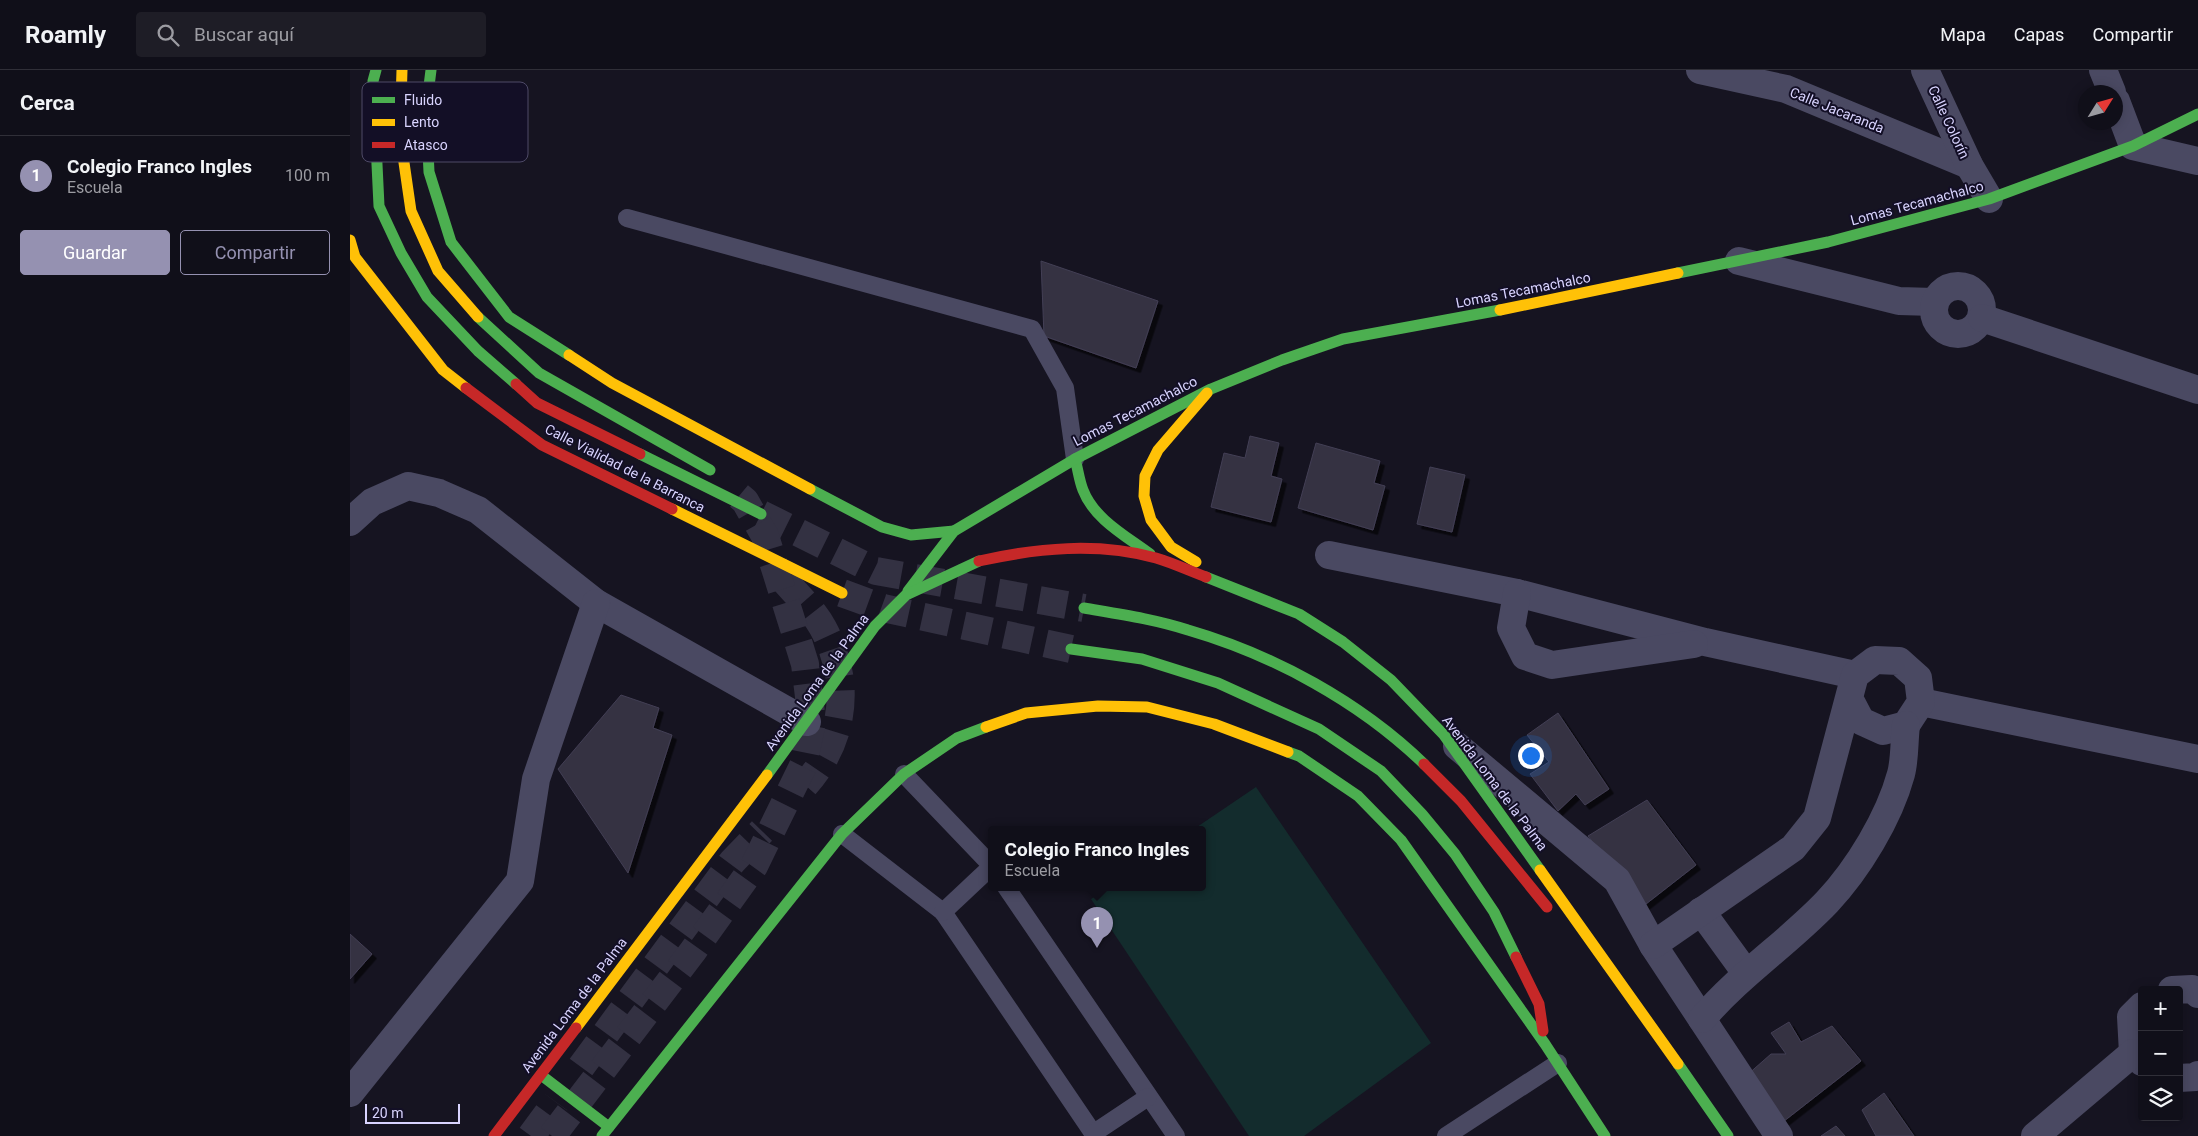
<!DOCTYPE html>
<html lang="es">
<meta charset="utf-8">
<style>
body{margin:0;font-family:Roboto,sans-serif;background:#1e1d26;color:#f1f3f6}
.controls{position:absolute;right:15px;bottom:15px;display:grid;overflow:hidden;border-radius:5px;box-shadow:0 2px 12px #0003}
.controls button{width:45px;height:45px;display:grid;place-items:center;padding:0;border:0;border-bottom:1px solid #302f38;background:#100f19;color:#f1f3f6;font:25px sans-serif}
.compass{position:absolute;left:1728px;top:15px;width:45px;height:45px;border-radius:50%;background:#100f19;box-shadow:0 2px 12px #0003;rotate:53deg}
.scale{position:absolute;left:15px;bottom:12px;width:95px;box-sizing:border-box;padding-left:5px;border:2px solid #d9d4ff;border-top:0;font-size:14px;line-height:18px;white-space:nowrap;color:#d9d4ff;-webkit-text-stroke:4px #130f26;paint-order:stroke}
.you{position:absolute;left:1180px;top:685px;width:18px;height:18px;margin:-12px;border:4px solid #fff;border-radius:50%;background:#1a73e8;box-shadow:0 0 0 8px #1a73e833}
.badge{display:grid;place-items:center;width:32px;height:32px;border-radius:50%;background:#9591b1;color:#fff;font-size:16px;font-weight:700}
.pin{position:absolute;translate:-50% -41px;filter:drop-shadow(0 1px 2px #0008)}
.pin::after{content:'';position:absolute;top:26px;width:18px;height:15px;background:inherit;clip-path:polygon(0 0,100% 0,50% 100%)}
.popup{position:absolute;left:638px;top:756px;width:218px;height:65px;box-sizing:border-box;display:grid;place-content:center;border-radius:5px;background:#100f19;filter:drop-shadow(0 1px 4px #0005);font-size:16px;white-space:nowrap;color:#9c9ca2}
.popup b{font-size:19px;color:#f1f3f6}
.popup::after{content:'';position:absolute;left:50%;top:100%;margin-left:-10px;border:10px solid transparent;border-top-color:#100f19}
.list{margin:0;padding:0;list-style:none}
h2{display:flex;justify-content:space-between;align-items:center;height:65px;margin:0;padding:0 20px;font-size:21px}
h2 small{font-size:16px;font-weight:400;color:#9c9ca2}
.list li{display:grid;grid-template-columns:32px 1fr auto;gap:15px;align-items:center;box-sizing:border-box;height:80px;padding:0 20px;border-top:1px solid #302f38}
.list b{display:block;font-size:19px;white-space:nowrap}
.list p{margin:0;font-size:16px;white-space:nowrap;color:#9c9ca2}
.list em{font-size:16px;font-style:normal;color:#9c9ca2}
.actions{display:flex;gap:10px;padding:15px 20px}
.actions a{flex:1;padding:11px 0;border:1px solid #9591b1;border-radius:5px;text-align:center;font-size:18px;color:#9591b1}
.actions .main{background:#9591b1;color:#fff}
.icon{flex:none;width:28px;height:28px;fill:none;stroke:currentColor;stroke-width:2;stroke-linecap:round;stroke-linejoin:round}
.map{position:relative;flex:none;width:1848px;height:1066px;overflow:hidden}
header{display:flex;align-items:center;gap:30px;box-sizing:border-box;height:70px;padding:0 25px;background:#100f19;border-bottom:1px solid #302f38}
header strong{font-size:24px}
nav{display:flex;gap:28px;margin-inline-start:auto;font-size:18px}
.search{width:350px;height:45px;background:#1e1d26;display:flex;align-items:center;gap:12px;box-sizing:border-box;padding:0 18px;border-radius:5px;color:#9c9ca2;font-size:19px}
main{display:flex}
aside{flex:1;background:#100f19}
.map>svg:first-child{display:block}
.green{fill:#132c2d}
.building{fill:#343243;stroke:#433f54;filter:url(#shadow)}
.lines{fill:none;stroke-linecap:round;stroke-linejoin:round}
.secondary-tunnel{stroke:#333142;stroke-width:28;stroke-dasharray:28 14;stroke-linecap:butt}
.lane{stroke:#4a4962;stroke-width:18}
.street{stroke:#4a4962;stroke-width:28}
.fast{stroke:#4caf50;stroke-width:11}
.slow{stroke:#ffc107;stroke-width:11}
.jam{stroke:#c62828;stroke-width:11}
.labels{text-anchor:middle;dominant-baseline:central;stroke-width:4;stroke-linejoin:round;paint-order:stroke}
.street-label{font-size:14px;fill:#d9d4ff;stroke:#130f26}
.key{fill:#130f26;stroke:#4e4a67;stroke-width:1}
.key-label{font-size:14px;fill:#d9d4ff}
</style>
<header>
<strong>Roamly</strong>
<div class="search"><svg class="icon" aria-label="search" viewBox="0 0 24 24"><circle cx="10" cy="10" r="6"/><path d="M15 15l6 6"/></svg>Buscar aquí</div>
<nav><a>Mapa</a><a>Capas</a><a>Compartir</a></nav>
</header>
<main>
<aside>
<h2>Cerca<small></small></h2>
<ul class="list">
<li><span class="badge">1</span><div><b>Colegio Franco Ingles</b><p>Escuela</p></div><em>100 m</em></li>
</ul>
<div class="actions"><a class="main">Guardar</a><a>Compartir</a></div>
</aside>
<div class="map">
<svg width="1848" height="1066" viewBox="0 0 1848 1066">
<defs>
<filter id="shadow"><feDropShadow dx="4.5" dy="4.5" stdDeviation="0" flood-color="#0009"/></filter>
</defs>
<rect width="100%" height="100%" fill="#161421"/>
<polygon class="green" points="906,717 1081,973 954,1066 899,1066 741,829 759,817 852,817 852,759 844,759"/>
<g class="building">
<polygon points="691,191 808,231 786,298 694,266"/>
<polygon points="900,366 929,373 921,406 932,409 921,452 861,437 874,383 895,388"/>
<polygon points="966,373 1030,391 1024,413 1035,416 1023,460 948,438"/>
<polygon points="1080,397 1115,405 1102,462 1067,454"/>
<polygon points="271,625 309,638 303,658 322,665 278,803 208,699"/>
<polygon points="1208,643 1259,719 1235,735 1226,724 1208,741 1180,704 1199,692 1177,665"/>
<polygon points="1297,730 1346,795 1287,841 1273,812 1238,766"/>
<polygon points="0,864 22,884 0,909"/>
<polygon points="1439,952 1451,972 1482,956 1511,991 1429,1055 1396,1006 1421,984 1436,984 1421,963"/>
<polygon points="1534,1023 1564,1066 1526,1066 1512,1040"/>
<polygon points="1486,1056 1495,1066 1471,1066"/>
</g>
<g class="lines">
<g class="secondary-tunnel">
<polyline points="411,444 526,501 734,538"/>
<path d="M435 511C448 526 464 541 473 558 502 612 495 670 455 715"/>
<polyline points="492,523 533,538 721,579"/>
<polyline points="231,997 382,792 412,761"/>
<polyline points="181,1066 206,1032"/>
<polyline points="202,1066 343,881 404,796 453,696 462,651 455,594 415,466 395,431 389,426"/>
</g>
<g class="lane">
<polyline points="277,148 682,259 715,318 725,389"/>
<polyline points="554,704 642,796"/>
<polyline points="492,764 593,842 745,1066"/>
<polyline points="656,817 826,1066"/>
<polyline points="593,842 642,796"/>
<polyline points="744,1063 798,1027"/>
<polyline points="1096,1066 1208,993"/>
</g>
<g class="street">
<polyline points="1350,0 1436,19 1619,95"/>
<polyline points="1575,0 1619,95 1639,129"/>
<polyline points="1753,0 1762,22"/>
<polyline points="1766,31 1783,76 1848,91"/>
<polyline points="1389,191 1549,231 1584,232"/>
<circle cx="1608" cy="240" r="24"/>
<polyline points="1632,248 1848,320"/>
<polyline points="0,452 22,432 58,416 89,423 128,440 246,533 457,652"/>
<polyline points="979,485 1167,523 1355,572 1505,605"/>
<polyline points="1167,523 1161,558 1175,586 1202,595 1344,574"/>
<polyline points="1571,632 1848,689"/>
<polyline points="1107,676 1267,810 1303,875 1429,1066"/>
<polyline points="1351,841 1396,903"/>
<polyline points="1303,875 1443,778 1467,748 1505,605 1525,590 1549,591 1568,608 1571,632 1556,655 1533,661 1511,651 1500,630"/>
<polyline points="1822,920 1842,919 1848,924"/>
<polyline points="1792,936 1781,947 1783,983 1792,992"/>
<path d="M1352 949C1389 905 1438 873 1477 832 1508 799 1539 748 1551 704 1555 689 1554 671 1556 655"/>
<polyline points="1829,1008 1846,1007 1848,1005"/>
<polyline points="0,1023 170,811 186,709 246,533"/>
<polyline points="1685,1066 1783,983"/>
</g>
<g class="fast">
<polyline points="26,0 23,11 29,136 51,183 77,227 128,281 166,314"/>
<polyline points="81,0 76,40 79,102 101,172 159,247 219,285"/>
<polyline points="1328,203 1478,172 1639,129 1783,76 1848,44"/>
<polyline points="128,247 189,303 360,400"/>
<polyline points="290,384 411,444"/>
<path d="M725 389C728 399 729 410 733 420 744 449 776 466 800 484"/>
<polyline points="460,419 532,457 561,465 604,461"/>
<polyline points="856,507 949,544 993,572 1041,610 1094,665 1190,800"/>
<polyline points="558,521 604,461 725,389 861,319 932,290 993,269 1150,240"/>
<path d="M734 538C769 544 804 549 838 560 924 585 1010 632 1074 694"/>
<polyline points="721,579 792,589 868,613 969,659 1031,701 1072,744 1105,784 1144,842 1166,887"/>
<polyline points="938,682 949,686 1008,726 1051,770 1195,974 1255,1066"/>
<polyline points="417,705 525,556 556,525 629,491"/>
<polyline points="1328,994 1378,1066"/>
<polyline points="191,1005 259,1057"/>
<polyline points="252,1066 492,764 554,704 607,668 636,657"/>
</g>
<g class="slow">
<polyline points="52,0 50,65 61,141 88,201 128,247"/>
<polyline points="0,170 5,187 93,300 116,318"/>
<polyline points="1150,240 1328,203"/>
<polyline points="219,285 262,313 460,419"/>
<polyline points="322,439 492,523"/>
<polyline points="846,492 821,477 801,450 794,426 795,406 808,380 857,323"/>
<polyline points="636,657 676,643 748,636 797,637 864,654 938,682"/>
<polyline points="1190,800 1328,994"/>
<polyline points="226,958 417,705"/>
</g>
<g class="jam">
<polyline points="166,314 187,333 290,384"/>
<polyline points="116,318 192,375 322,439"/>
<path d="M629 491C688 478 747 472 806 488 823 493 840 501 856 507"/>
<polyline points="1074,694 1111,731 1197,837"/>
<polyline points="1166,887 1189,934 1193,961"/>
<polyline points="144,1066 226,958"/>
</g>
</g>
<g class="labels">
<g class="street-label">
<text transform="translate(1487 40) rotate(22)">Calle Jacaranda</text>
<text transform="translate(1599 52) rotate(65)">Calle Colorín</text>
<text transform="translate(1567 133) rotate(-15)">Lomas Tecamachalco</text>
<text transform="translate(1173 220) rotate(-11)">Lomas Tecamachalco</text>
<text transform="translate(785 341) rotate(-27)">Lomas Tecamachalco</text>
<text transform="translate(275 398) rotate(27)">Calle Vialidad de la Barranca</text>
<text transform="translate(467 612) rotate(-54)">Avenida Loma de la Palma</text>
<text transform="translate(1145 713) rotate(53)">Avenida Loma de la Palma</text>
<text transform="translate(224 935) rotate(-53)">Avenida Loma de la Palma</text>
</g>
</g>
<rect x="12" y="12" width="166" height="80" rx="8" class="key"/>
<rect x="22" y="27" width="23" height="6" fill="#4caf50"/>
<rect x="22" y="49" width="23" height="7" fill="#ffc107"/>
<rect x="22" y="72" width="23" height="6" fill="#c62828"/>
<g class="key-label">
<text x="54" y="35">Fluido</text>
<text x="54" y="57">Lento</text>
<text x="54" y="80">Atasco</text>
</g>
</svg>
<div class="controls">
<button>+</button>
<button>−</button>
<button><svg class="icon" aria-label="layers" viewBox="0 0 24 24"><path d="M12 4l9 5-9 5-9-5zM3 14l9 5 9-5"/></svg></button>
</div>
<svg class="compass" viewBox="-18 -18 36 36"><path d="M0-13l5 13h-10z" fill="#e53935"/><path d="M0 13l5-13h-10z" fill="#9c9ca2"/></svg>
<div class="scale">20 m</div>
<div class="you"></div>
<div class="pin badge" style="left:747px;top:878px">1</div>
<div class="popup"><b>Colegio Franco Ingles</b>Escuela</div>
</div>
</main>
